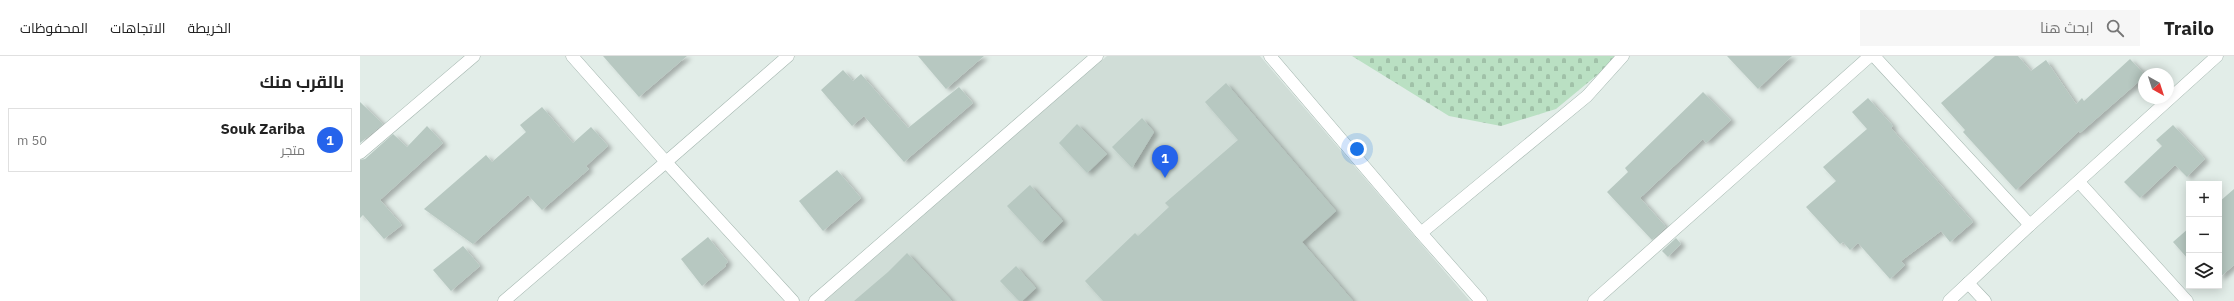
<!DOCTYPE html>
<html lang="ar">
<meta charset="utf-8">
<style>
body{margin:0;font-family:"IBM Plex Sans",Cairo,sans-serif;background:#f6f6f6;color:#222;direction:rtl}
.controls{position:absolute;right:12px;bottom:12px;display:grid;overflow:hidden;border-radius:0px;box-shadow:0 2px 10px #0003}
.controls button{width:36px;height:36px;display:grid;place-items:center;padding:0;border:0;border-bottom:1px solid #e0e0e0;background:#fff;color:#222;font:20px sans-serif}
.compass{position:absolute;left:1778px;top:12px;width:36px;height:36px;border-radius:50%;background:#fff;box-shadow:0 2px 10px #0003;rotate:141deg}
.you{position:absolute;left:997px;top:93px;width:14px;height:14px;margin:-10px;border:3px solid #fff;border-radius:50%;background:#1a73e8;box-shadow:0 0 0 6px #1a73e833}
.badge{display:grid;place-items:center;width:26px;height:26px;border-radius:50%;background:#2563eb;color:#fff;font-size:13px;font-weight:700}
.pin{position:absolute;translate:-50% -33px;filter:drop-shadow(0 1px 2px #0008)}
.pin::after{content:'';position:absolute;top:21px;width:14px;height:12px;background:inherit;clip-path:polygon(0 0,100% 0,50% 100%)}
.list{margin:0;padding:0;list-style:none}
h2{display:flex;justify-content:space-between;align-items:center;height:52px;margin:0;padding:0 16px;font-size:17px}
h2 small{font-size:13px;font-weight:400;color:#767676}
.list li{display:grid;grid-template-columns:26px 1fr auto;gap:12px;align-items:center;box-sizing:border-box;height:64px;margin:0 8px 8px;padding:0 8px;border:1px solid #e0e0e0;border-radius:0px}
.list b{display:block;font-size:15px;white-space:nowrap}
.list p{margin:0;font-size:13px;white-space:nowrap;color:#767676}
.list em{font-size:13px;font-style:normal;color:#767676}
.icon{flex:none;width:22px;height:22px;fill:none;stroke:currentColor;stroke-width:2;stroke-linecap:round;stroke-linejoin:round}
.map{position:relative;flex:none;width:1874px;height:245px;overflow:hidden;direction:ltr}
header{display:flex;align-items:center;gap:24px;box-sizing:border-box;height:56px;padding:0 20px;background:#fff;border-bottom:1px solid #e0e0e0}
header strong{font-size:19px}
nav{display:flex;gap:22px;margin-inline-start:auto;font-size:14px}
.search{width:280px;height:36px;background:#f6f6f6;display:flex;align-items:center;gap:10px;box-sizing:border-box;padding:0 14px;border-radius:0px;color:#767676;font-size:15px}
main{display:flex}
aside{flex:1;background:#fff}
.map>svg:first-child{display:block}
.built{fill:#d0ddd7}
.cemetery{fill:url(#cemetery-stones)}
.building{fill:#b7c8c1;filter:url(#shadow)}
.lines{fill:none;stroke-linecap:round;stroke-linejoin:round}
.minor-casing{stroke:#a4b6af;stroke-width:13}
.minor{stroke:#fff;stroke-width:12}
</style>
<header>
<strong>Trailo</strong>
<div class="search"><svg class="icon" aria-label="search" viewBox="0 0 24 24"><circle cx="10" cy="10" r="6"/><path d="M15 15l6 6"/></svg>ابحث هنا</div>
<nav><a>الخريطة</a><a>الاتجاهات</a><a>المحفوظات</a></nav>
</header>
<main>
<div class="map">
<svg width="1874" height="245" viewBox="0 0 1874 245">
<defs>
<pattern id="cemetery-stones" width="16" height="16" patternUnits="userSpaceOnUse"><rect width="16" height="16" fill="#bae0c3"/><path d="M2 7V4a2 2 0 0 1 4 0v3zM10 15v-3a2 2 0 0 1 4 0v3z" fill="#a0c1a8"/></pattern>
<filter id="shadow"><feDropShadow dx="4.5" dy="2.5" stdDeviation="2" flood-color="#0004"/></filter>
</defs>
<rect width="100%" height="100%" fill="#e2ede8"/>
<polygon class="built" points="747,0 900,0 1110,245 463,245"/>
<polygon class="cemetery" points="992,0 1256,0 1242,15 1196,53 1141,70 1089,60"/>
<g class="building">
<polygon points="243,0 327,0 279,41"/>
<polygon points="558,0 624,0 586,33"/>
<polygon points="1367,0 1432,0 1398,33"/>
<polygon points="1635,0 1658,0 1671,15 1686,4 1716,48 1722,42 1724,45 1770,3 1784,18 1784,21 1720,77 1719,75 1656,134 1603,76 1605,74 1581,47"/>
<polygon points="483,14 493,25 501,18 548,72 599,31 613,47 544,106 504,60 492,70 461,34"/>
<polygon points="866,27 976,155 942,186 993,245 743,245 725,225 775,177 778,180 809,151 805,147 878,84 845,46"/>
<polygon points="1343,36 1371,64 1346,87 1343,83 1280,142 1306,171 1292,184 1247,136 1268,116 1265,112"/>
<polygon points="1508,42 1533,70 1531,72 1613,166 1590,186 1581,175 1541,205 1545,209 1530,223 1498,187 1490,194 1483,186 1480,188 1446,151 1476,125 1463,111 1507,73 1492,56"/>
<polygon points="0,46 23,68 0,87"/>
<polygon points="182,51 213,87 231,71 248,90 226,110 229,113 182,154 168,139 113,188 64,153 126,99 132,106 166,76 160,69"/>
<polygon points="782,62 794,76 772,112 752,91"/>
<polygon points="717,68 747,98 727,117 699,87"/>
<polygon points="1813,69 1845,103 1827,121 1815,109 1780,142 1764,126 1802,90 1796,84"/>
<polygon points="67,70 83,87 20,144 42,169 24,183 3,159 0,162 0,104 5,103 33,78 47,91"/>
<polygon points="477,114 501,142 463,175 439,145"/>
<polygon points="670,129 703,165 681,187 647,150"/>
<polygon points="1874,133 1874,209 1859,222 1859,146"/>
<polygon points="1829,172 1829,204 1813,186"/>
<polygon points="348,181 368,206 365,209 366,210 342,230 321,203"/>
<polygon points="1316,182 1321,188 1308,201 1302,195"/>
<polygon points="103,190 120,210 91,235 73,214"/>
<polygon points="547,197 592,245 494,245 528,216"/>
<polygon points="656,210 676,232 662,245 659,245 640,225"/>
</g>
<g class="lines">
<defs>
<g id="minor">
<polyline points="212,0 306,106 428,0"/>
<polyline points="910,0 1061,177 1121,245"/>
<polyline points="1514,0 1670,169"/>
<polyline points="0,97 114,0"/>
<polyline points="1719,126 1827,245"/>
<polyline points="1061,177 1227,40 1263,0"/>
<polyline points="1608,227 1625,245"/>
<polyline points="144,245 306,106 433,245"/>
<polyline points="455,245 737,0"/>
<polyline points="1234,245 1510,0"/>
<polyline points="1589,245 1670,169 1857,0"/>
</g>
</defs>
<use href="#minor" class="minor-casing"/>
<use href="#minor" class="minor"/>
</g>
</svg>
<div class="controls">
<button>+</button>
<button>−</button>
<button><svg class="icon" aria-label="layers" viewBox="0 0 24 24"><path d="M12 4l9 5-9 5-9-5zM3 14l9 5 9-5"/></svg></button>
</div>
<svg class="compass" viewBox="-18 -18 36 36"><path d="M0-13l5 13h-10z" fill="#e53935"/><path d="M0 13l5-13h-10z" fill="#767676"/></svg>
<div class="you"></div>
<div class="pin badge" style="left:805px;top:122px">1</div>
</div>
<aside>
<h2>بالقرب منك<small></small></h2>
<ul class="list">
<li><span class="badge">1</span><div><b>Souk Zariba</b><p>متجر</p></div><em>50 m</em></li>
</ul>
</aside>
</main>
